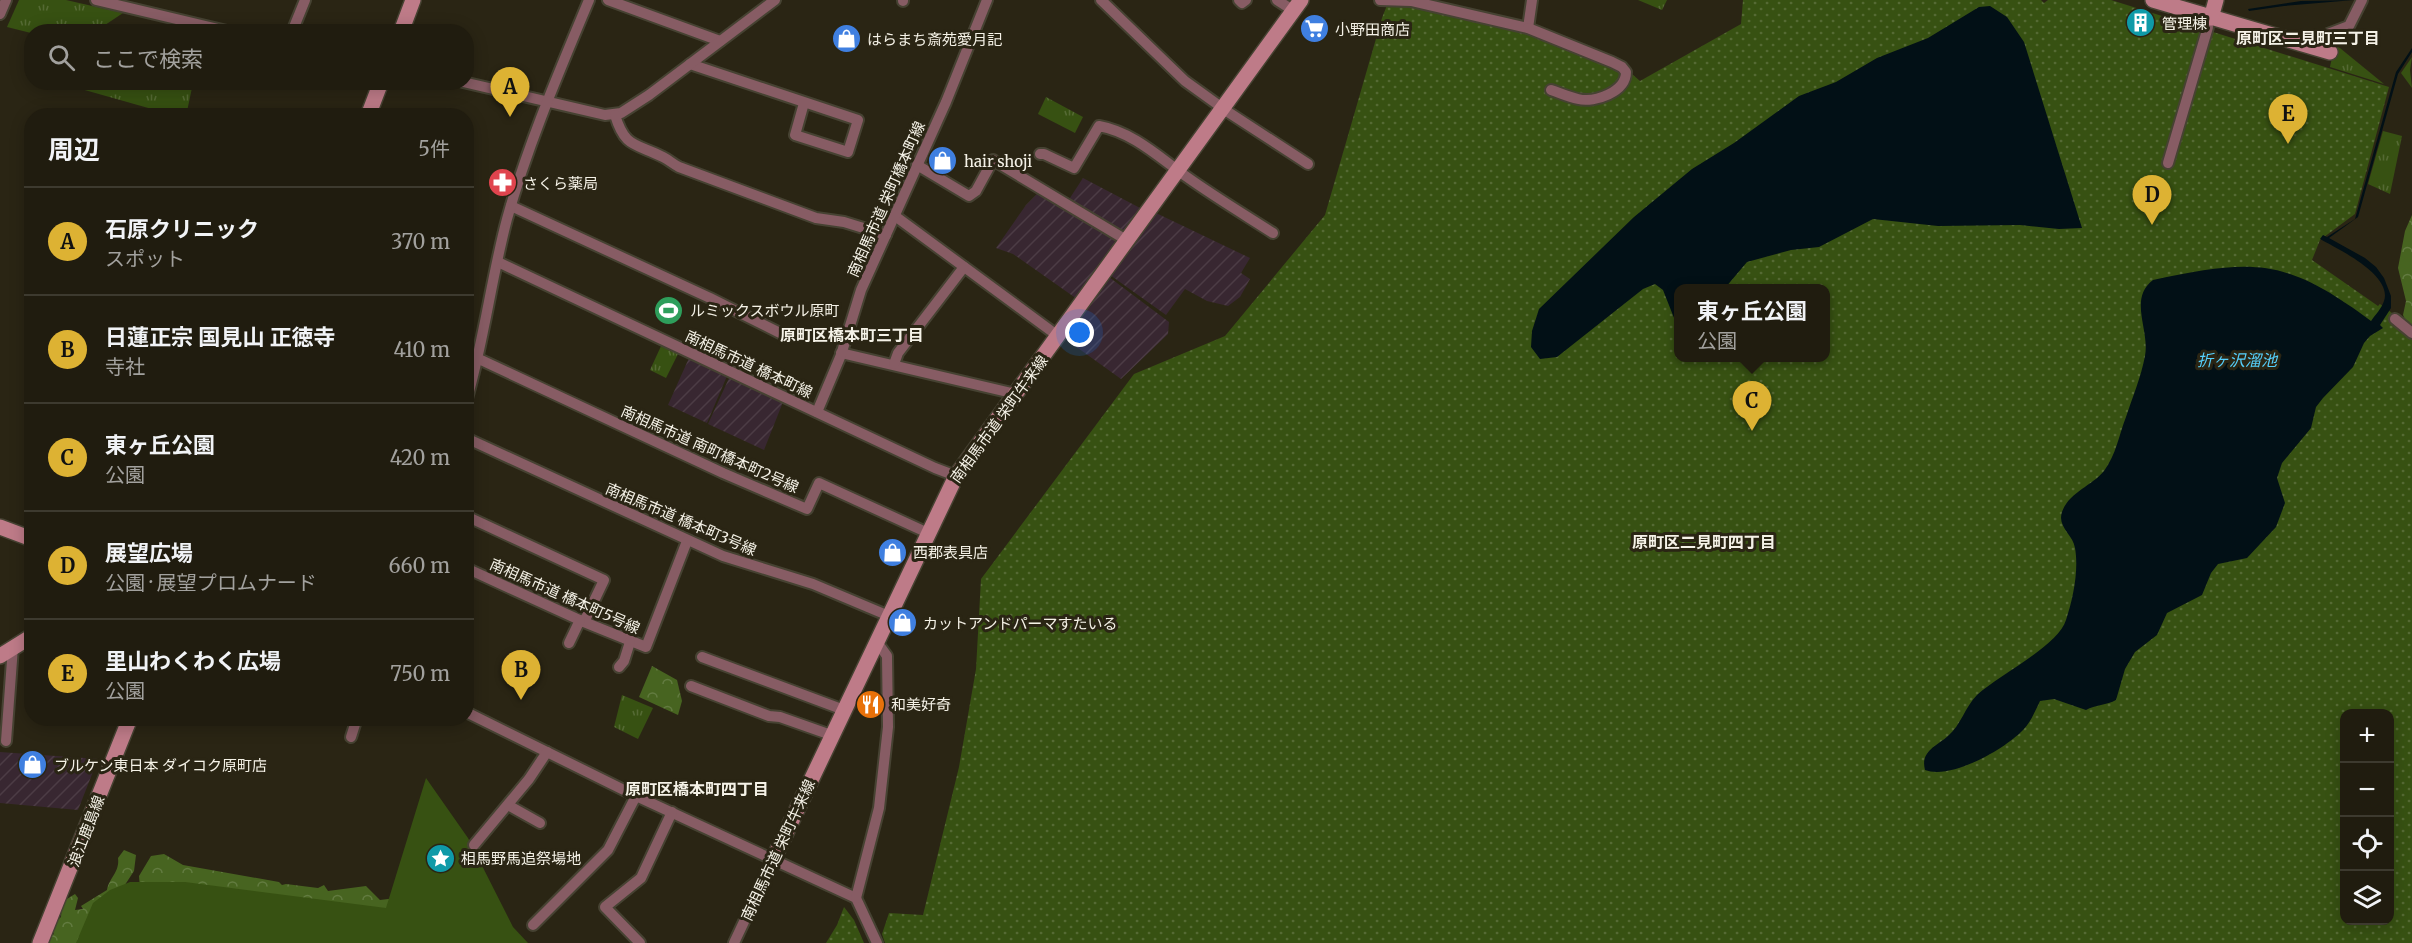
<!DOCTYPE html>
<html lang="ja">
<meta charset="utf-8">
<style>
body{margin:0;font-family:Merriweather,"Noto Sans JP",serif;background:#2d291d;color:#f1f3f6}
.controls{position:absolute;right:18px;bottom:18px;display:grid;overflow:hidden;border-radius:12px;box-shadow:0 3px 15px #0003}
.controls button{width:54px;height:54px;display:grid;place-items:center;padding:0;border:0;border-bottom:2px solid #3d3a2f;background:#201c0f;color:#f1f3f6;font:30px sans-serif}
.you{position:absolute;left:1080px;top:333px;width:21px;height:21px;margin:-15px;border:4px solid #fff;border-radius:50%;background:#1a73e8;box-shadow:0 0 0 9px #1a73e833}
.badge{display:grid;place-items:center;width:39px;height:39px;border-radius:50%;background:#ddb233;color:#111;font-size:20px;font-weight:700}
.pin{position:absolute;translate:-50% -50px;filter:drop-shadow(0 2px 3px #0008)}
.pin::after{content:'';position:absolute;top:32px;width:21px;height:18px;background:inherit;clip-path:polygon(0 0,100% 0,50% 100%)}
.popup{position:absolute;left:1674px;top:284px;width:156px;height:78px;box-sizing:border-box;display:grid;place-content:center;border-radius:12px;background:#201c0f;filter:drop-shadow(0 2px 4px #0005);font-size:20px;white-space:nowrap;color:#a2a19e}
.popup b{font-size:22px;color:#f1f3f6}
.popup::after{content:'';position:absolute;left:50%;top:100%;margin-left:-12px;border:12px solid transparent;border-top-color:#201c0f}
.list{margin:0;padding:0;list-style:none}
h2{display:flex;justify-content:space-between;align-items:center;height:78px;margin:0;padding:0 24px;font-size:26px}
h2 small{font-size:20px;font-weight:400;color:#a2a19e}
.list li{display:grid;grid-template-columns:39px 1fr auto;gap:18px;align-items:center;box-sizing:border-box;height:108px;padding:0 24px;border-top:2px solid #3d3a2f}
.list b{display:block;font-size:22px;white-space:nowrap}
.list p{margin:0;font-size:20px;white-space:nowrap;color:#a2a19e}
.list em{font-size:20px;font-style:normal;color:#a2a19e}
.icon{flex:none;width:33px;height:33px;fill:none;stroke:currentColor;stroke-width:2;stroke-linecap:round;stroke-linejoin:round}
.map{position:relative;flex:none;width:2412px;height:943px;overflow:hidden}
.search{position:absolute;background:#201c0f;box-shadow:0 3px 15px #0003;left:24px;top:24px;width:450px;height:66px;display:flex;align-items:center;gap:15px;box-sizing:border-box;padding:0 21px;border-radius:24px;color:#a2a19e;font-size:22px}
.panel{position:absolute;background:#201c0f;box-shadow:0 3px 15px #0003;left:24px;top:108px;width:450px;height:618px;border-radius:24px}
.map>svg:first-child{display:block}
.industrial{fill:url(#industrial-furrows)}
.grass{fill:url(#grass-tufts)}
.forest{fill:url(#forest-crowns)}
.park{fill:url(#park-dots);fill-rule:evenodd}
.pitch{fill:#375112}
.water{fill:#021016}
.lines{fill:none;stroke-linecap:round;stroke-linejoin:round}
.street-casing{stroke:#464232;stroke-width:14}
.secondary-casing{stroke:#464232;stroke-width:18}
.street{stroke:#875c64;stroke-width:10}
.secondary{stroke:#be7b88;stroke-width:15}
.labels{text-anchor:middle;dominant-baseline:central;stroke-width:6;stroke-linejoin:round;paint-order:stroke}
.poi-label{font-size:15px;fill:#f5f2e7;stroke:#2a2514;text-anchor:start}
.street-label{font-size:15px;fill:#f5f2e7;stroke:#2a2514}
.neighbourhood-label{font-size:16px;font-weight:bold;fill:#f5f2e7;stroke:#2a2514}
.water-label{font-size:16px;font-style:italic;fill:#55cffc;stroke:#2a2514}
</style>
<div class="map">
<svg width="2412" height="943" viewBox="0 0 2412 943">
<defs>
<pattern id="industrial-furrows" width="10" height="10" patternUnits="userSpaceOnUse" patternTransform="scale(1.5)"><rect width="10" height="10" fill="#382731"/><path d="M-1 1l2-2M0 10L10 0M9 11l2-2" fill="none" stroke="#4c3c45"/></pattern>
<pattern id="grass-tufts" width="24" height="20" patternUnits="userSpaceOnUse" patternTransform="scale(1.5)"><rect width="24" height="20" fill="#375112"/><path d="M3 7l-1-3M5 7V3M7 7l1-3M15 17l-1-3M17 17v-4M19 17l1-3" fill="none" stroke="#556a34"/></pattern>
<pattern id="forest-crowns" width="20" height="18" patternUnits="userSpaceOnUse" patternTransform="scale(1.5)"><rect width="20" height="18" fill="#476420"/><path d="M2 6a3 3 0 1 1 6 0M12 15a3 3 0 1 1 6 0" fill="none" stroke="#627b40"/></pattern>
<pattern id="park-dots" width="8" height="8" patternUnits="userSpaceOnUse" patternTransform="scale(1.5)"><rect width="8" height="8" fill="#375112"/><path d="M2 2h.1M6 6h.1" fill="none" stroke="#556a34" stroke-width="1.8" stroke-linecap="round"/></pattern>
</defs>
<rect width="100%" height="100%" fill="#2a2514"/>
<g class="industrial">
<polygon points="1083,178 1142,209 1125,235 1068,201"/>
<polygon points="1039,192 1119,240 1077,299 1013,254 996,248 1026,205"/>
<polygon points="1156,213 1250,258 1241,273 1250,279 1240,297 1228,306 1207,301 1185,289 1166,315 1110,275"/>
<polygon points="1109,277 1169,322 1168,334 1121,379 1064,338"/>
<polygon points="689,358 727,376 707,423 668,405"/>
<polygon points="730,376 783,402 764,450 708,424"/>
<polygon points="0,752 98,759 78,810 0,803"/>
</g>
<g class="grass">
<polygon points="19,0 66,0 123,13 96,31 31,33 7,27"/>
<polygon points="1638,0 1667,0 1662,10"/>
<polygon points="2335,44 2384,84 2330,67"/>
<polygon points="2412,57 2410,70 2412,88 2401,73"/>
<polygon points="60,83 193,83 186,116 173,115"/>
<polygon points="1046,97 1083,117 1075,133 1038,114"/>
<polygon points="2383,131 2402,136 2390,194 2368,184"/>
<polygon points="662,344 679,352 666,378 650,370"/>
<polygon points="622,695 653,708 638,739 614,727"/>
</g>
<g class="forest">
<polygon points="2412,215 2412,324 2407,324 2403,315 2406,301 2398,268 2405,231"/>
<polygon points="652,666 677,680 682,701 678,715 639,697"/>
<path d="M124 850 136 855 134 871 87 943H49L48 937 54 934 50 927 61 917 62 902 75 894 78 898 75 910 83 909 81 906 107 890C109 878 120 872 118 858Z"/>
<polygon points="164,854 183,865 279,882 282,885 286,884 318,888 324,885 328,891 366,886 380,900 396,898 429,914 140,888 139,876 151,856"/>
</g>
<g class="park">
<path d="M1389 0 1535 26 1610 55 1640 81 1741 24 1743 0H2041L2044 3 2048 0H2111L2389 87 2355 214 2320 240 2312 260 2378 306 2380 304 2412 328V943H885L882 934 889 913 923 915 959 767 976 669 981 579 1134 374 1225 336 1325 215 1382 18ZM1678 288H1826V358H1678ZM2344 714H2390V920H2344Z"/>
<polygon points="844,907 854,920 864,943 826,943 837,925"/>
</g>
<polygon class="pitch" points="426,778 468,838 513,927 528,943 76,943 93,903 110,890 130,882 185,882 386,908"/>
<g class="water">
<polygon points="2354,0 2284,6 2249,11 2248,9 2301,1"/>
<polygon points="1990,6 2007,17 2024,42 2082,228 2059,229 2020,225 1938,226 1873,219 1819,247 1791,250 1747,262 1725,288 1678,288 1678,328 1663,290 1655,284 1643,289 1557,357 1540,359 1531,347 1532,331 1539,309 1634,217 1692,169 1734,143 1799,96 1836,82 1877,58 1928,38 1979,7"/>
<path d="M2412 48V52L2398 74 2358 217 2329 238 2365 258 2376 267 2384 278 2391 296V308L2380 325 2383 328 2370 336 2364 343 2353 367 2323 398 2316 407 2311 428 2282 463 2277 478 2285 503 2276 527 2247 558 2218 564 2211 573 2202 595 2167 613 2157 635 2135 652 2125 669 2116 700C2107 705 2095 705 2086 710L2054 699 2040 701C2035 711 2031 722 2023 730 2005 749 1951 780 1925 770 1920 751 1937 746 1948 736 1961 725 1965 707 1977 695 1999 675 2058 646 2066 620 2073 599 2079 570 2075 548 2073 534 2057 527 2062 512 2069 492 2092 486 2104 471 2116 455 2119 435 2126 417 2133 396 2141 377 2145 356 2150 330 2128 299 2153 280 2254 259 2285 257 2371 321 2375 315 2382 308 2384 301 2393 275 2338 249 2320 239L2323 235 2327 237 2355 219 2396 72Z"/>
</g>
<g class="lines">
<defs>
<g id="street">
<polyline points="96,0 231,32"/>
<polyline points="608,0 720,41"/>
<polyline points="903,0 903,1"/>
<polyline points="1101,0 1185,81 1228,112 1308,164"/>
<polyline points="1239,0 1242,3 1246,0"/>
<polyline points="1277,0 1294,11"/>
<polyline points="1380,0 1411,1 1528,28 1532,0"/>
<polyline points="0,14 6,0"/>
<path d="M1528 28 1612 62 1622 67 1626 72C1626 92 1595 103 1578 99 1569 97 1560 93 1551 90"/>
<polyline points="292,32 305,0"/>
<polyline points="2323,50 2328,34 2349,26 2362,0"/>
<polyline points="690,64 858,120 848,152 795,135 804,103"/>
<polyline points="463,82 605,115 621,113 649,95 775,0"/>
<path d="M615 115C625 148 635 143 663 157 669 160 673 164 679 167L816 218 844 222 886 235"/>
<path d="M1040 154H1044L1074 168 1099 126C1133 132 1160 158 1187 177 1215 197 1245 215 1273 233"/>
<polyline points="2168,163 2208,27"/>
<polyline points="917,165 969,196 976,191 993,160 1128,241"/>
<polyline points="511,206 710,298 788,337"/>
<polyline points="895,216 1058,336"/>
<polyline points="498,262 935,468 956,476"/>
<polyline points="2395,319 2412,333"/>
<polyline points="466,353 723,473 807,509 819,483 928,533"/>
<polyline points="841,353 1016,394"/>
<polyline points="894,364 898,353 964,267"/>
<path d="M466 402C484 342 491 279 507 219 528 144 559 72 589 0"/>
<polyline points="817,412 841,355 861,290 946,102 987,0"/>
<polyline points="466,438 723,556 813,584 889,616"/>
<polyline points="466,516 604,580 584,622"/>
<polyline points="466,568 584,622 646,647 687,541"/>
<polyline points="569,643 580,620"/>
<polyline points="702,657 844,710"/>
<polyline points="619,667 624,661 630,642"/>
<polyline points="691,686 769,716 780,717 831,735"/>
<polyline points="466,712 636,796 856,898 877,943"/>
<polyline points="351,737 357,718"/>
<polyline points="6,741 13,647"/>
<polyline points="508,805 540,823"/>
<polyline points="474,845 529,779 547,752"/>
<polyline points="856,898 879,808 888,727 887,656 877,642"/>
<polyline points="533,925 608,850 636,796"/>
<polyline points="640,943 605,907 641,878 672,812"/>
<polyline points="734,943 773,860"/>
</g>
<g id="secondary">
<polyline points="2153,0 2330,52"/>
<polyline points="2211,18 2216,0"/>
<polyline points="401,32 413,0"/>
<polyline points="368,116 381,82"/>
<polyline points="0,527 32,539"/>
<polyline points="0,656 32,636"/>
<polyline points="773,860 956,476 1301,0"/>
<polyline points="40,943 130,718"/>
</g>
</defs>
<use href="#street" class="street-casing"/>
<use href="#secondary" class="secondary-casing"/>
<use href="#street" class="street"/>
<use href="#secondary" class="secondary"/>
</g>
<defs>
<symbol id="building-disc" viewBox="-11 -11 22 22"><circle r="9.5" fill="#0f9aa8" stroke="#2a2514"/><path d="M-4-6H4V6H1V3H-1V6H-4ZM-2.5-4.3h1.7v1.8h-1.7ZM.8-4.3h1.7v1.8H.8ZM-2.5-1h1.7V.8h-1.7ZM.8-1h1.7V.8H.8Z" fill="#fff"/></symbol>
<symbol id="supermarket-disc" viewBox="-11 -11 22 22"><circle r="9.5" fill="#3f7fe0" stroke="#2a2514"/><path d="M-6-5.5h2.5l.6 2H6L4.5 2H-2.5L-4.4-4H-6ZM-1.5 3.2a1.3 1.3 0 1 0 .1 0ZM3 3.2a1.3 1.3 0 1 0 .1 0Z" fill="#fff"/></symbol>
<symbol id="shop-disc" viewBox="-11 -11 22 22"><circle r="9.5" fill="#3f7fe0" stroke="#2a2514"/><path d="M-5-2.5h2.3a2.7 3.5 0 0 1 5.4 0H5L5.5 6h-11ZM-1.5-2.5h3a1.5 2.3 0 0 0-3 0Z" fill="#fff"/></symbol>
<symbol id="pharmacy-disc" viewBox="-11 -11 22 22"><circle r="9.5" fill="#e0444e" stroke="#2a2514"/><path d="M-2-6h4v4h4v4h-4v4h-4v-4h-4v-4h4Z" fill="#fff"/></symbol>
<symbol id="stadium-disc" viewBox="-11 -11 22 22"><circle r="9.5" fill="#2e9e5b" stroke="#2a2514"/><path d="M0-5a6.5 5 0 1 0 0 10a6.5 5 0 1 0 0-10ZM-3.5-1.8h7v3.6h-7Z" fill="#fff"/></symbol>
<symbol id="restaurant-disc" viewBox="-11 -11 22 22"><circle r="9.5" fill="#e8710a" stroke="#2a2514"/><path d="M-5-6h1v4h1v-4h1v4h1v-4h1v5L-1.5 .5V6h-2V.5L-5-1ZM5-6V6H3V1.5H1.5Q1.5-4 5-6Z" fill="#fff"/></symbol>
<symbol id="sight-disc" viewBox="-11 -11 22 22"><circle r="9.5" fill="#0f9aa8" stroke="#2a2514"/><path d="M0-6L1.8-2.2L6-1.7L2.9 1.2L3.7 5.4L0 3.3L-3.7 5.4L-2.9 1.2L-6-1.7L-1.8-2.2Z" fill="#fff"/></symbol>
</defs>
<g fill-rule="evenodd">
<use href="#building-disc" x="2124" y="6" width="33" height="33"/>
<use href="#supermarket-disc" x="1298" y="12" width="33" height="33"/>
<use href="#shop-disc" x="830" y="22" width="33" height="33"/>
<use href="#shop-disc" x="926" y="144" width="33" height="33"/>
<use href="#pharmacy-disc" x="486" y="166" width="33" height="33"/>
<use href="#stadium-disc" x="652" y="294" width="33" height="33"/>
<use href="#shop-disc" x="876" y="536" width="33" height="33"/>
<use href="#shop-disc" x="886" y="606" width="33" height="33"/>
<use href="#restaurant-disc" x="854" y="688" width="33" height="33"/>
<use href="#shop-disc" x="16" y="748" width="33" height="33"/>
<use href="#sight-disc" x="424" y="842" width="33" height="33"/>
</g>
<g class="labels">
<g class="poi-label">
<text x="2162" y="23">管理棟</text>
<text x="1335" y="29">小野田商店</text>
<text x="867" y="39">はらまち斎苑愛月記</text>
<text x="964" y="161">hair shoji</text>
<text x="523" y="183">さくら薬局</text>
<text x="690" y="310">ルミックスボウル原町</text>
<text x="913" y="552">西郡表具店</text>
<text x="923" y="623">カットアンドパーマすたいる</text>
<text x="891" y="704">和美好奇</text>
<text x="54" y="765">ブルケン東日本 ダイコク原町店</text>
<text x="461" y="858">相馬野馬追祭場地</text>
</g>
<g class="street-label">
<text transform="translate(886 199) rotate(-66)">南相馬市道 栄町橋本町線</text>
<text transform="translate(749 364) rotate(25)">南相馬市道 橋本町線</text>
<text transform="translate(999 419) rotate(-54)">南相馬市道 栄町牛来線</text>
<text transform="translate(710 449) rotate(24)">南相馬市道 南町橋本町2号線</text>
<text transform="translate(681 519) rotate(23)">南相馬市道 橋本町3号線</text>
<text transform="translate(565 596) rotate(24)">南相馬市道 橋本町5号線</text>
<text transform="translate(86 831) rotate(-69)">浪江鹿島線</text>
<text transform="translate(778 850) rotate(-65)">南相馬市道 栄町牛来線</text>
</g>
<g class="neighbourhood-label">
<text x="2308" y="38">原町区二見町三丁目</text>
<text x="852" y="335">原町区橋本町三丁目</text>
<text x="1704" y="542">原町区二見町四丁目</text>
<text x="697" y="789">原町区橋本町四丁目</text>
</g>
<g class="water-label">
<text x="2237" y="360">折ヶ沢溜池</text>
</g>
</g>
</svg>
<div class="controls">
<button>+</button>
<button>−</button>
<button><svg class="icon" aria-label="locate" viewBox="0 0 24 24"><circle cx="12" cy="12" r="6"/><path d="M12 2v4M12 18v4M2 12h4M18 12h4"/></svg></button>
<button><svg class="icon" aria-label="layers" viewBox="0 0 24 24"><path d="M12 4l9 5-9 5-9-5zM3 14l9 5 9-5"/></svg></button>
</div>
<div class="you"></div>
<div class="pin badge" style="left:510px;top:117px">A</div>
<div class="pin badge" style="left:521px;top:700px">B</div>
<div class="pin badge" style="left:1752px;top:431px">C</div>
<div class="popup"><b>東ヶ丘公園</b>公園</div>
<div class="pin badge" style="left:2152px;top:225px">D</div>
<div class="pin badge" style="left:2288px;top:144px">E</div>
<div class="search"><svg class="icon" aria-label="search" viewBox="0 0 24 24"><circle cx="10" cy="10" r="6"/><path d="M15 15l6 6"/></svg>ここで検索</div>
<section class="panel">
<h2>周辺<small>5件</small></h2>
<ul class="list">
<li><span class="badge">A</span><div><b>石原クリニック</b><p>スポット</p></div><em>370 m</em></li>
<li><span class="badge">B</span><div><b>日蓮正宗 国見山 正徳寺</b><p>寺社</p></div><em>410 m</em></li>
<li><span class="badge">C</span><div><b>東ヶ丘公園</b><p>公園</p></div><em>420 m</em></li>
<li><span class="badge">D</span><div><b>展望広場</b><p>公園 · 展望プロムナード</p></div><em>660 m</em></li>
<li><span class="badge">E</span><div><b>里山わくわく広場</b><p>公園</p></div><em>750 m</em></li>
</ul>
</section>
</div>
